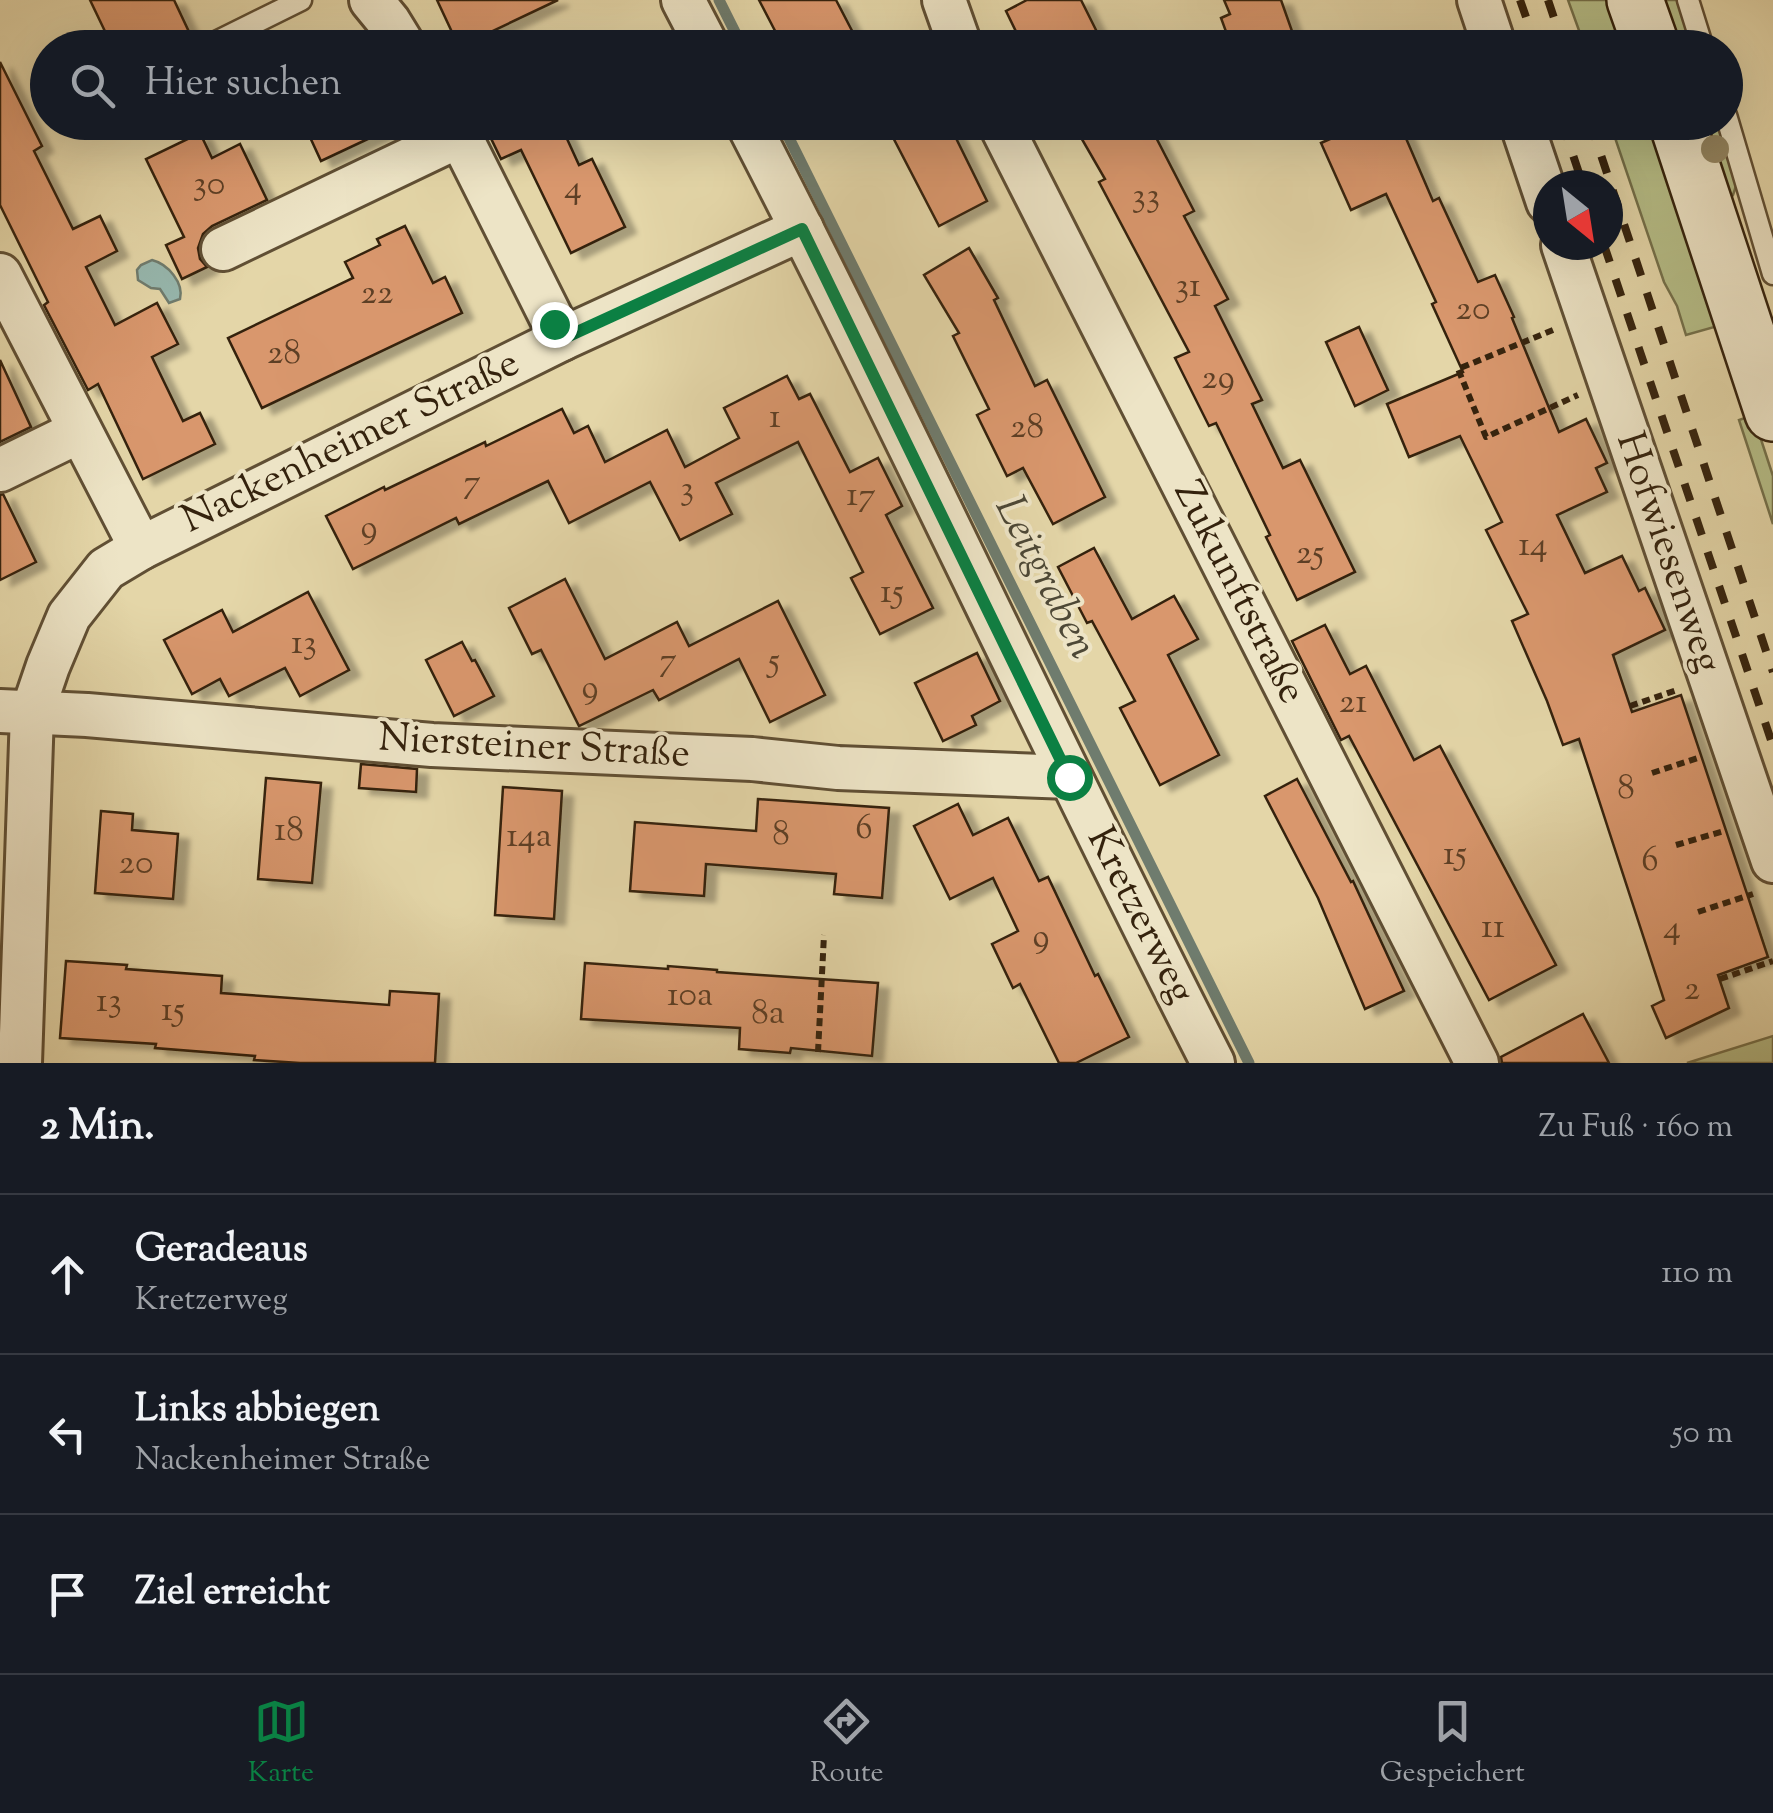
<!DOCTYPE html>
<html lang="de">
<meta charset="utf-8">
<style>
body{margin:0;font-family:"Sorts Mill Goudy",serif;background:#20242c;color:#f1f3f6}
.compass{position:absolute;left:1533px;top:170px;width:90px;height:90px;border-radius:50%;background:#171b24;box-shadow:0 10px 40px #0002;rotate:150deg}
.stop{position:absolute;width:30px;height:30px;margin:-22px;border:8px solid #0b8043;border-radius:50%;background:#fff}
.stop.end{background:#0b8043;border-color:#fff;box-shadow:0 2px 10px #0008}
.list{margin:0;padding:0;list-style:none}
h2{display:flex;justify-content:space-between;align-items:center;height:130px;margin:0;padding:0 40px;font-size:42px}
h2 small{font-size:32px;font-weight:400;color:#9ea1a6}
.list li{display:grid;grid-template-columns:65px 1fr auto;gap:30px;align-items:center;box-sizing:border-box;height:160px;padding:0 40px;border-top:2px solid #363941}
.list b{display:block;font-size:38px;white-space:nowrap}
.list p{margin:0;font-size:32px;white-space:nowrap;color:#9ea1a6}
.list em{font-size:32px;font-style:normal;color:#9ea1a6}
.icon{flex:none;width:55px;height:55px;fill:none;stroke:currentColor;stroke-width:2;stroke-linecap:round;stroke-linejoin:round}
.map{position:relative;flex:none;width:1773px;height:1063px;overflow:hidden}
.search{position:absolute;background:#171b24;box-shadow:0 10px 40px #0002;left:30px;right:30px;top:30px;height:110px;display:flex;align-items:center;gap:25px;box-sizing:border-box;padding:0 35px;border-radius:55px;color:#9ea1a6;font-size:38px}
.sheet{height:610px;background:#171b24}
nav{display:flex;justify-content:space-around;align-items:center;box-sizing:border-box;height:140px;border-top:2px solid #363941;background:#171b24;font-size:28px;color:#9ea1a6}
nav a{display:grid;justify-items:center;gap:5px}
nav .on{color:#0b8043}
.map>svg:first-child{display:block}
.green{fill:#b5bd87;stroke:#74704a;stroke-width:2.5}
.water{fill:#97b8af;stroke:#6f7c6e;stroke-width:2.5}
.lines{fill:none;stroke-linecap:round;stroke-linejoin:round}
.stream{stroke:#6f7c6e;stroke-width:11}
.building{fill:#d9976d;stroke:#34220d;stroke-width:2.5;filter:url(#shadow)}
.service-casing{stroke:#604f34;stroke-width:25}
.minor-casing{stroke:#604f34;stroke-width:48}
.secondary-casing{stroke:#34220d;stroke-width:60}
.path{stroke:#34220d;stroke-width:6;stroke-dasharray:8 5;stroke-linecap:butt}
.service{stroke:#ede4c6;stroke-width:20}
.minor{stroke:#ede4c6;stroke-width:42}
.secondary{stroke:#ede4c6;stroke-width:55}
.rail{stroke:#34220d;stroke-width:8;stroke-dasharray:18 18;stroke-linecap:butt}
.tree{fill:#958864}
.route{stroke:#0b8043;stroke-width:12}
.labels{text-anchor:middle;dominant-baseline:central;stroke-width:8;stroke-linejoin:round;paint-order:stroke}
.number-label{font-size:35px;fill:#5d3f25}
.street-label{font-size:40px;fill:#34220d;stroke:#ede4c6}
.water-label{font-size:42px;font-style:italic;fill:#4d4836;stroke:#ede4c6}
</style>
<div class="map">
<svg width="1773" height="1063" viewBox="0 0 1773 1063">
<defs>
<filter id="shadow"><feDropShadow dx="11" dy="6" stdDeviation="2.5" flood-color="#0004"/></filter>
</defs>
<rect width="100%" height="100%" fill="#e4d6a8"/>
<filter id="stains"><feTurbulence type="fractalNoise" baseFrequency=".002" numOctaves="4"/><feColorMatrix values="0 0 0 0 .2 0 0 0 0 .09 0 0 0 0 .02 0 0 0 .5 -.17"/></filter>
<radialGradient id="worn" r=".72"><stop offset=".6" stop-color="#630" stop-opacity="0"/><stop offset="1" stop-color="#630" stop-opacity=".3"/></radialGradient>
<g class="green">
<polygon points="1568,0 1615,0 1631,47 1585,47"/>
<polygon points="1654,0 1677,0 1692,47 1670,47"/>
<polygon points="1610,123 1656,123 1725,324 1686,335 1677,306 1664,282"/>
<polygon points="1695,123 1717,123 1737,183 1733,195 1728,194"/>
<polygon points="1753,415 1773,476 1773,524 1739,420"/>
<polygon points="1773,1036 1773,1063 1687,1063"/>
</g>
<path class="water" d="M152 260C168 264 184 283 180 299L169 303 160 289 151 288 138 280 137 270 141 265Z"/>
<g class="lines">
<g class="stream">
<polyline points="719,0 743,48"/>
<polyline points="781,122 1249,1063"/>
</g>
</g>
<g class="building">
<polygon points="90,0 174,0 190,34 162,48 113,48"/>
<polygon points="437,0 558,0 459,47"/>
<polygon points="759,0 836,0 861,48 784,48"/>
<polygon points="1027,0 1081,0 1101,40 1086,48 1024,48 1006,11"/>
<polygon points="1224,0 1281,0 1298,48 1232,48 1221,18 1230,14"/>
<polygon points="0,62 42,146 34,151 73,229 100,216 117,251 86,267 115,325 157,303 178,344 152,357 183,421 200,413 215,444 143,479 98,384 88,390 44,305 48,302 0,205"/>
<polygon points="303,122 404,122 321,161"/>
<polygon points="483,122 579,122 563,130 579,165 592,159 625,227 571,253 521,150 501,159"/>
<polygon points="885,122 948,122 987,201 939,226"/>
<polygon points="1072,122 1148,122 1194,211 1184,216 1228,299 1215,306 1262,400 1252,404 1283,468 1300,460 1355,572 1297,600 1266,537 1270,535 1216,423 1209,426 1175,358 1189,352 1099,182 1105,179"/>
<polygon points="1368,122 1399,122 1433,201 1439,198 1478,282 1495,275 1514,317 1512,318 1559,432 1586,419 1607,463 1596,468 1607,492 1557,515 1585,573 1622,556 1639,591 1645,588 1665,630 1613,655 1632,712 1681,695 1768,957 1718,975 1729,1008 1666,1038 1652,1006 1664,1000 1579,739 1563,745 1547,701 1512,621 1528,614 1486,530 1502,522 1460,436 1409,457 1387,404 1463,372 1432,304 1436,302 1386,194 1351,210 1321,143"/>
<polygon points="200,133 212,158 240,144 267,200 212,226 203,234 198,248 200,259 207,267 182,279 166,245 184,237 146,159"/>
<polygon points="405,226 433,283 445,277 462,313 262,408 228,338 353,278 345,262 380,245 377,239"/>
<polygon points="969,248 998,298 994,300 1035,386 1047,380 1105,497 1053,524 1023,468 1007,476 977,415 989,409 953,336 959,333 924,275"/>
<polygon points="1359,327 1388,390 1355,406 1326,342"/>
<polygon points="0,360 31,427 0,442"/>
<polygon points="787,376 799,399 810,394 850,472 878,458 902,506 886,515 933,608 880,634 851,578 863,572 798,442 716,483 732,514 680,540 650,482 569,523 548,481 459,524 456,518 353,569 326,516 384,487 385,490 485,442 486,446 562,409 574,433 588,426 605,462 667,430 685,467 739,438 724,408"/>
<polygon points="3,494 36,562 0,580 0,495"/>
<polygon points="1094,548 1132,619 1174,596 1198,639 1168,655 1219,755 1160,785 1120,708 1135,701 1092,621 1087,623 1058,567"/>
<polygon points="565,579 605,659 677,622 689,646 778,601 825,695 770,722 739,659 659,700 653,690 579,726 541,650 532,654 509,608"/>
<polygon points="308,592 349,670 300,696 285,668 229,696 220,679 192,694 164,640 222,610 233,632"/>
<polygon points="1325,625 1350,674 1366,666 1414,760 1440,746 1556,965 1489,1000 1349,736 1341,740 1292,641"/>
<polygon points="462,642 472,661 475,660 494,696 454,716 426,660"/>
<polygon points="977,653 1000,701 972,716 976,725 943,741 915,683"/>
<polygon points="361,764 417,769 416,792 359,788"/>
<polygon points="266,778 321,783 312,883 258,879"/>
<polygon points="1297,779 1351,882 1353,881 1404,991 1365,1009 1318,898 1265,796"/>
<polygon points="503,787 562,791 554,919 495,915"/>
<polygon points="758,799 889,808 882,898 834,894 836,874 706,864 704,896 630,891 635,822 756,831"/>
<polygon points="958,804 973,835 1008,818 1039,881 1048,877 1095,976 1098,974 1129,1037 1076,1063 1059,1063 1020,984 1013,988 992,944 1018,931 993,878 950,899 914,826"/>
<polygon points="101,811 133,814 132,830 178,834 173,899 95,893"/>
<polygon points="66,961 127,965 126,969 222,976 221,993 389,1005 390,991 439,994 435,1063 300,1063 254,1060 255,1056 155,1048 156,1044 60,1038"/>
<polygon points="585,963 668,969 668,966 717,970 717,972 878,983 872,1056 791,1048 790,1053 739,1049 740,1028 581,1019"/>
<polygon points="1583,1014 1609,1063 1502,1063 1501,1057"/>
</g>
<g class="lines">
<defs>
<g id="service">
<polyline points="1688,0 1703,48"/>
<polyline points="204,48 301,0"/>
<polyline points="1726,115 1773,274"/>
</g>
<g id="minor">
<polyline points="371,0 389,22 405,48"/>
<polyline points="683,0 708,48"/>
<polyline points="944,0 961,48"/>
<polyline points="1479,0 1495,48"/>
<polyline points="453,122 562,339"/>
<path d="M747 122C908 433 1053 751 1213 1063"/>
<polyline points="999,122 1477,1063"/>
<polyline points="1521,122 1548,202"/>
<polyline points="1563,245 1773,861"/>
<polyline points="223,249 461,135"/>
<polyline points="0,275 141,548"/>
<polyline points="0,470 80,431"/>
<polyline points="0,711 87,715 432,745 752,759 838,768 1069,777"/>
<polyline points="20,1063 32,713 48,666 69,616 106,569 141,548 562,339 802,229"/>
</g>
<g id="secondary">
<polyline points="1635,0 1652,48"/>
<polyline points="1677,122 1773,413"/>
</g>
</defs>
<use href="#service" class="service-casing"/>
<use href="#minor" class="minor-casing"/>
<use href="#secondary" class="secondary-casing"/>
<g class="path">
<polyline points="1553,330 1458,369 1486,437 1578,395"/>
<polyline points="1630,706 1677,690"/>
<polyline points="1652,773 1698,758"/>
<polyline points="1676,845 1724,831"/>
<polyline points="1698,912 1753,894"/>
<polyline points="1720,979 1773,961"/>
<polyline points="818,1052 824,935"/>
</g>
<use href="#service" class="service"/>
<use href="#minor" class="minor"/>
<use href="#secondary" class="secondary"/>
<g class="rail">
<polyline points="1520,0 1537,48"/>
<polyline points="1548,0 1564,48"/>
<polyline points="1562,122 1583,185"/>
<polyline points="1590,122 1773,672"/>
<polyline points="1604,245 1773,746"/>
</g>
</g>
<circle class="tree" cx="1715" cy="149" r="14"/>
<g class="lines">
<polyline class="route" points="554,324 562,339 802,229 1069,777"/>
</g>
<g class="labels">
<g class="number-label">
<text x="209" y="185">30</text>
<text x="573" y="189">4</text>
<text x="1146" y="197">33</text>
<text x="1188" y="287">31</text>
<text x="377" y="294">22</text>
<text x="1473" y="310">20</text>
<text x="284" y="354">28</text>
<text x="1218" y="379">29</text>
<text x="775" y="418">1</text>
<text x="1027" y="428">28</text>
<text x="472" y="483">7</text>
<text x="687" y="490">3</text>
<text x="861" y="496">17</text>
<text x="369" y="529">9</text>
<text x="1533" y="546">14</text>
<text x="1310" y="554">25</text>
<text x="892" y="593">15</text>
<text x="304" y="644">13</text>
<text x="668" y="661">7</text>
<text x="774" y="662">5</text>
<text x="590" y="689">9</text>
<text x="1353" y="703">21</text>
<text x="1626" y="789">8</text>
<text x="864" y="829">6</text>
<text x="289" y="831">18</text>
<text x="781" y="835">8</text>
<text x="529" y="837">14a</text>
<text x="1455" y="855">15</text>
<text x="1650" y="861">6</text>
<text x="136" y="864">20</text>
<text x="1493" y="928">11</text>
<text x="1672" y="929">4</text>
<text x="1041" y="938">9</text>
<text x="1692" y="990">2</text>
<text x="690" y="996">10a</text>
<text x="109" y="1002">13</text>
<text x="173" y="1011">15</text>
<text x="768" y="1014">8a</text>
</g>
<g class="street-label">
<text transform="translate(351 443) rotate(-26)">Nackenheimer Straße</text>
<text transform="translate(1667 553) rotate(71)">Hofwiesenweg</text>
<text transform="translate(1238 593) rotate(63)">Zukunftstraße</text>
<text transform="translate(534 748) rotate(3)">Niersteiner Straße</text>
<text transform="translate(1139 916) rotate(63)">Kretzerweg</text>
</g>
<g class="water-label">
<text transform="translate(1044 578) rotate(63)">Leitgraben</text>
</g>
</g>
<rect width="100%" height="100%" filter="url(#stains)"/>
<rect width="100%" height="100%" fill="url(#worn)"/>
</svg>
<svg class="compass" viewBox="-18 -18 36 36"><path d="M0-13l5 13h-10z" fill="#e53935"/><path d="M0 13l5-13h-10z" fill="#9ea1a6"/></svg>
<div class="stop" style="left:1069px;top:777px"></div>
<div class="stop end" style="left:554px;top:324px"></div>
<div class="search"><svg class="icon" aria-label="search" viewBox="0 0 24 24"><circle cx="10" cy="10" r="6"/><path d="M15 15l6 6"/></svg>Hier suchen</div>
</div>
<section class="sheet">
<h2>2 Min.<small>Zu Fuß · 160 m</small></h2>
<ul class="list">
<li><svg class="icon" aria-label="ahead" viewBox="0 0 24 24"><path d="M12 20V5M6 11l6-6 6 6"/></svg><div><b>Geradeaus</b><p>Kretzerweg</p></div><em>110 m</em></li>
<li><svg class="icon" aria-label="left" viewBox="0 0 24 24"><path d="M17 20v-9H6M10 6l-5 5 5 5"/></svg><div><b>Links abbiegen</b><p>Nackenheimer Straße</p></div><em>50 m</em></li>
<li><svg class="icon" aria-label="arrive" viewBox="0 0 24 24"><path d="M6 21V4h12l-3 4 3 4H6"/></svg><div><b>Ziel erreicht</b></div></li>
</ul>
</section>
<nav>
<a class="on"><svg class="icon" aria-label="map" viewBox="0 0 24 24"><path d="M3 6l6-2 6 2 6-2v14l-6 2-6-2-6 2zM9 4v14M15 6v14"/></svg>Karte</a>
<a><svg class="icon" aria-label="directions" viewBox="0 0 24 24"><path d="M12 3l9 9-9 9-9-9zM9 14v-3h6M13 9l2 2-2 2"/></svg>Route</a>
<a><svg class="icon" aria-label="saved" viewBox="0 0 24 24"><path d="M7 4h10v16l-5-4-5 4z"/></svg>Gespeichert</a>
</nav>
